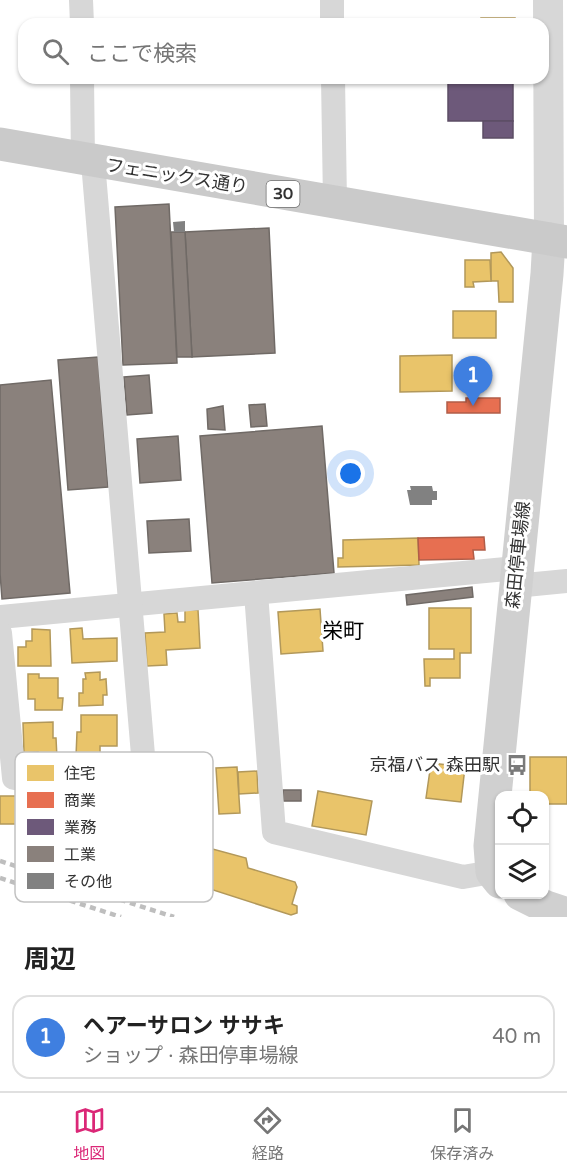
<!DOCTYPE html>
<html lang="ja">
<meta charset="utf-8">
<style>
body{margin:0;font-family:"Varela Round","Noto Sans JP",sans-serif;background:#f2f2f2;color:#222}
.controls{position:absolute;right:18px;bottom:18px;display:grid;overflow:hidden;border-radius:12px;box-shadow:0 2px 4px #0004}
.controls button{width:54px;height:54px;display:grid;place-items:center;padding:0;border:0;border-bottom:2px solid #e0e0e0;background:#fff;color:#222;font:30px sans-serif}
.you{position:absolute;left:351px;top:474px;width:21px;height:21px;margin:-15px;border:4px solid #fff;border-radius:50%;background:#1a73e8;box-shadow:0 0 0 9px #1a73e833}
.badge{display:grid;place-items:center;width:39px;height:39px;border-radius:50%;background:#db2777;color:#fff;font-size:20px;font-weight:700}
.pin{position:absolute;translate:-50% -50px;filter:drop-shadow(0 2px 3px #0008)}
.pin::after{content:'';position:absolute;top:32px;width:21px;height:18px;background:inherit;clip-path:polygon(0 0,100% 0,50% 100%)}
.list{margin:0;padding:0;list-style:none}
h2{display:flex;justify-content:space-between;align-items:center;height:78px;margin:0;padding:0 24px;font-size:26px}
h2 small{font-size:20px;font-weight:400;color:#767676}
.list li{display:grid;grid-template-columns:39px 1fr auto;gap:18px;align-items:center;box-sizing:border-box;height:84px;margin:0 12px 12px;padding:0 12px;border:2px solid #e0e0e0;border-radius:18px}
.list b{display:block;font-size:22px;white-space:nowrap}
.list p{margin:0;font-size:20px;white-space:nowrap;color:#767676}
.list em{font-size:20px;font-style:normal;color:#767676}
.icon{flex:none;width:33px;height:33px;fill:none;stroke:currentColor;stroke-width:2;stroke-linecap:round;stroke-linejoin:round}
.map{position:relative;flex:none;width:567px;height:917px;overflow:hidden}
.search{position:absolute;background:#fff;box-shadow:0 2px 4px #0004;left:18px;right:18px;top:18px;height:66px;display:flex;align-items:center;gap:15px;box-sizing:border-box;padding:0 21px;border-radius:18px;color:#767676;font-size:22px}
.sheet{height:174px;background:#fff}
nav{display:flex;justify-content:space-around;align-items:center;box-sizing:border-box;height:84px;border-top:2px solid #e0e0e0;background:#fff;font-size:16px;color:#767676}
nav a{display:grid;justify-items:center;gap:3px}
nav .on{color:#db2777}
.map>svg:first-child{display:block}
.homes{fill:#e9c46a;stroke:#b2985a;stroke-width:1.5}
.shops{fill:#e76f51;stroke:#b15d48;stroke-width:1.5}
.offices{fill:#6d597a;stroke:#5c4e65;stroke-width:1.5}
.industry{fill:#8a817c;stroke:#706a66;stroke-width:1.5}
.building{fill:#818181}
.lines{fill:none;stroke-linecap:round;stroke-linejoin:round}
.minor{stroke:#d7d7d7;stroke-width:24}
.tertiary{stroke:#d7d7d7;stroke-width:30}
.secondary{stroke:#d0d0d0;stroke-width:33}
.primary{stroke:#cacaca;stroke-width:33}
.rail{stroke:#bebebe;stroke-width:4.5;stroke-dasharray:6 4.5;stroke-linecap:butt}
.labels{text-anchor:middle;dominant-baseline:central;stroke-width:6;stroke-linejoin:round;paint-order:stroke}
.shield{fill:#fff;stroke:#707070;stroke-width:1.5}
.shield-label{font-size:16px;font-weight:bold;fill:#333}
.street-label{font-size:18px;fill:#333;stroke:#fff}
.poi-label{font-size:18px;fill:#333;stroke:#fff;text-anchor:end}
.quarter-label{font-size:21px;fill:#000;stroke:#fff}
.key{fill:#fff;stroke:#c2c2c2;stroke-width:1.5}
.key-label{font-size:16px;fill:#333}
</style>
<div class="map">
<svg width="567" height="917" viewBox="0 0 567 917">
<rect width="100%" height="100%" fill="#fff"/>
<g class="homes">
<rect x="481" y="18" width="34" height="6"/>
<polygon points="501,252 513,268 513,302 499,302 498,281 491,281 491,253"/>
<polygon points="465,260 490,260 491,281 473,282 474,287 465,287"/>
<rect x="453" y="311" width="43" height="27"/>
<polygon points="452,355 452,391 400,392 400,356"/>
<polygon points="418,538 419,565 338,567 338,558 343,558 343,540"/>
<polygon points="429,608 471,608 471,653 460,653 460,678 430,678 430,686 425,686 424,659 454,659 454,649 429,649"/>
<polygon points="320,609 323,651 281,654 278,612"/>
<polygon points="185,610 198,610 200,648 166,650 167,665 147,666 145,633 165,632 164,614 177,613 178,622 185,622"/>
<polygon points="82,628 83,639 117,638 117,661 72,663 70,629"/>
<polygon points="32,629 50,630 51,666 18,666 18,647 26,647 26,641 32,641"/>
<polygon points="100,672 100,680 106,679 107,695 103,695 103,705 79,706 79,693 83,693 83,679 86,679 85,673"/>
<polygon points="28,674 39,674 39,678 58,678 58,698 63,698 62,710 35,710 35,699 28,699"/>
<polygon points="81,715 117,715 117,746 100,746 100,756 76,756 77,732 81,732"/>
<polygon points="53,722 53,738 56,738 57,758 38,759 38,752 24,753 23,723"/>
<polygon points="530,757 567,757 567,804 544,804 544,796 530,796"/>
<polygon points="431,763 465,767 461,802 426,798"/>
<polygon points="237,767 240,813 219,814 216,768"/>
<polygon points="257,771 258,793 239,794 238,772"/>
<polygon points="19,790 28,790 28,794 36,795 36,804 41,804 41,836 21,836 21,824 0,824 0,796 19,796"/>
<polygon points="318,791 372,801 366,835 312,826"/>
<polygon points="183,841 246,858 248,868 295,882 297,887 292,904 297,906 297,913 291,915 145,868"/>
</g>
<g class="shops">
<polygon points="466,398 500,398 500,413 447,413 447,402 466,402"/>
<polygon points="484,537 485,550 473,550 474,559 419,560 418,538"/>
</g>
<g class="offices">
<rect x="448" y="78" width="65" height="43"/>
<rect x="483" y="121" width="30" height="17"/>
</g>
<g class="industry">
<polygon points="169,204 177,363 123,365 115,207"/>
<polygon points="269,228 275,353 192,357 185,232"/>
<polygon points="171,232 185,232 192,357 177,357"/>
<polygon points="98,357 108,487 68,490 58,360"/>
<polygon points="149,375 152,413 127,415 124,377"/>
<polygon points="51,380 70,593 2,599 0,573 0,385"/>
<polygon points="265,404 267,426 251,427 249,405"/>
<polygon points="223,406 225,430 208,429 207,409"/>
<polygon points="322,426 334,573 212,583 200,436"/>
<polygon points="178,436 181,480 140,483 137,439"/>
<polygon points="189,519 191,551 149,553 147,521"/>
<polygon points="472,587 473,597 407,605 406,595"/>
<rect x="283" y="790" width="18" height="11"/>
</g>
<g class="building">
<polygon points="185,221 185,232 174,232 173,222"/>
<polygon points="410,486 432,486 433,491 437,491 437,500 432,500 432,505 410,505 407,490 411,490"/>
</g>
<g class="lines">
<g class="minor">
<polyline points="81,0 82,24"/>
<polyline points="332,0 332,24"/>
<polyline points="82,78 83,160"/>
<polyline points="333,78 335,202"/>
<polyline points="515,586 567,581"/>
<polyline points="256,593 274,832 463,877 492,872"/>
<polyline points="0,617 517,568"/>
<polyline points="0,633 14,778 144,767 93,162"/>
</g>
<polyline class="tertiary" points="548,0 549,239"/>
<g class="secondary">
<polyline points="500,882 492,872 490,846 547,274 549,239"/>
<polyline points="520,894 546,907 567,914"/>
</g>
<polyline class="primary" points="0,144 567,242"/>
<g class="rail">
<polyline points="0,861 174,917"/>
<polyline points="0,878 121,917"/>
</g>
</g>
<defs>
<symbol id="bus-bare" viewBox="-9 -9 18 18"><path d="M-5-6H5V4H4V6H2V4H-2V6H-4V4H-5ZM-3.5-4V0h7V-4ZM-3.5 1.2v1.5H-2V1.2ZM2 1.2v1.5H3.5V1.2Z" fill="#7a7a7a" stroke="#fff" stroke-width="2.5" paint-order="stroke"/></symbol>
</defs>
<g fill-rule="evenodd">
<use href="#bus-bare" x="502" y="750" width="30" height="30"/>
</g>
<g class="labels">
<rect class="shield" x="266.5" y="181" width="33" height="26" rx="4.5"/>
<g class="shield-label">
<text x="283" y="194">30</text>
</g>
<g class="street-label">
<text transform="translate(177 176) rotate(9)">フェニックス通り</text>
<text transform="translate(518 555) rotate(-84)">森田停車場線</text>
</g>
<g class="poi-label">
<text x="500" y="765">京福バス 森田駅</text>
</g>
<g class="quarter-label">
<text x="343" y="631">栄町</text>
</g>
</g>
<rect x="15" y="752" width="198" height="150" rx="9" class="key"/>
<rect x="27" y="765" width="27" height="16" fill="#e9c46a"/>
<rect x="27" y="792" width="27" height="16" fill="#e76f51"/>
<rect x="27" y="819" width="27" height="16" fill="#6d597a"/>
<rect x="27" y="846" width="27" height="16" fill="#8a817c"/>
<rect x="27" y="873" width="27" height="16" fill="#818181"/>
<g class="key-label">
<text x="64" y="779">住宅</text>
<text x="64" y="806">商業</text>
<text x="64" y="833">業務</text>
<text x="64" y="860">工業</text>
<text x="64" y="887">その他</text>
</g>
</svg>
<div class="controls">
<button><svg class="icon" aria-label="locate" viewBox="0 0 24 24"><circle cx="12" cy="12" r="6"/><path d="M12 2v4M12 18v4M2 12h4M18 12h4"/></svg></button>
<button><svg class="icon" aria-label="layers" viewBox="0 0 24 24"><path d="M12 4l9 5-9 5-9-5zM3 14l9 5 9-5"/></svg></button>
</div>
<div class="you"></div>
<div class="pin badge" style="left:473px;top:406px;background:#3f7fe0">1</div>
<div class="search"><svg class="icon" aria-label="search" viewBox="0 0 24 24"><circle cx="10" cy="10" r="6"/><path d="M15 15l6 6"/></svg>ここで検索</div>
</div>
<section class="sheet">
<h2>周辺<small></small></h2>
<ul class="list">
<li><span class="badge" style="background:#3f7fe0">1</span><div><b>ヘアーサロン ササキ</b><p>ショップ · 森田停車場線</p></div><em>40 m</em></li>
</ul>
</section>
<nav>
<a class="on"><svg class="icon" aria-label="map" viewBox="0 0 24 24"><path d="M3 6l6-2 6 2 6-2v14l-6 2-6-2-6 2zM9 4v14M15 6v14"/></svg>地図</a>
<a><svg class="icon" aria-label="directions" viewBox="0 0 24 24"><path d="M12 3l9 9-9 9-9-9zM9 14v-3h6M13 9l2 2-2 2"/></svg>経路</a>
<a><svg class="icon" aria-label="saved" viewBox="0 0 24 24"><path d="M7 4h10v16l-5-4-5 4z"/></svg>保存済み</a>
</nav>
